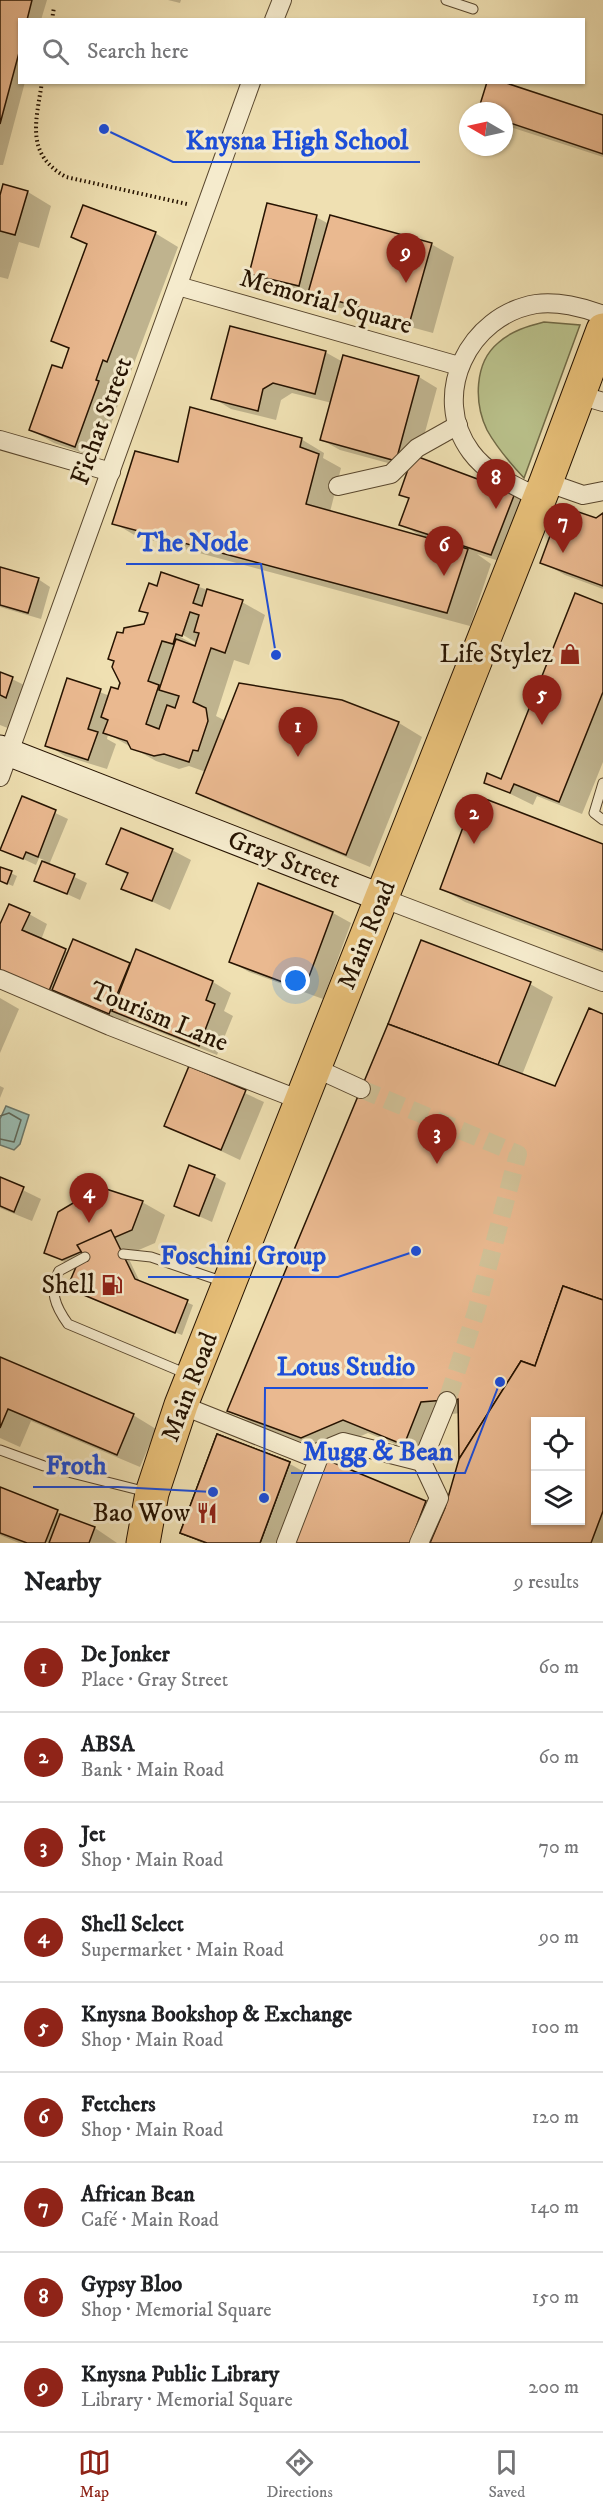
<!DOCTYPE html>
<meta charset="utf-8">
<style>
body{margin:0;font-family:"IM FELL DW Pica",serif;background:#f2f2f2;color:#202124}
.controls{position:absolute;right:18px;bottom:18px;display:grid;overflow:hidden;border-radius:0px;box-shadow:0 2px 4px #0004}
.controls button{width:54px;height:54px;display:grid;place-items:center;padding:0;border:0;border-bottom:2px solid #e0e0e0;background:#fff;color:#202124;font:30px sans-serif}
.compass{position:absolute;left:459px;top:102px;width:54px;height:54px;border-radius:50%;background:#fff;box-shadow:0 2px 4px #0004;rotate:279deg}
.you{position:absolute;left:296px;top:981px;width:21px;height:21px;margin:-15px;border:4px solid #fff;border-radius:50%;background:#1a73e8;box-shadow:0 0 0 9px #1a73e833}
.badge{display:grid;place-items:center;width:39px;height:39px;border-radius:50%;background:#8f2418;color:#fff;font-size:20px;font-weight:700}
.pin{position:absolute;translate:-50% -50px;filter:drop-shadow(0 2px 3px #0008)}
.pin::after{content:'';position:absolute;top:32px;width:21px;height:18px;background:inherit;clip-path:polygon(0 0,100% 0,50% 100%)}
.list{margin:0;padding:0;list-style:none}
h2{display:flex;justify-content:space-between;align-items:center;height:78px;margin:0;padding:0 24px;font-size:26px}
h2 small{font-size:20px;font-weight:400;color:#757577}
.list li{display:grid;grid-template-columns:39px 1fr auto;gap:18px;align-items:center;box-sizing:border-box;height:90px;padding:0 24px;border-top:2px solid #e0e0e0}
.list b{display:block;font-size:22px;white-space:nowrap}
.list p{margin:0;font-size:20px;white-space:nowrap;color:#757577}
.list em{font-size:20px;font-style:normal;color:#757577}
.icon{flex:none;width:33px;height:33px;fill:none;stroke:currentColor;stroke-width:2;stroke-linecap:round;stroke-linejoin:round}
.map{position:relative;flex:none;width:603px;height:1543px;overflow:hidden}
.search{position:absolute;background:#fff;box-shadow:0 2px 4px #0004;left:18px;right:18px;top:18px;height:66px;display:flex;align-items:center;gap:15px;box-sizing:border-box;padding:0 21px;border-radius:0px;color:#757577;font-size:22px}
.sheet{height:888px;background:#fff}
nav{display:flex;justify-content:space-around;align-items:center;box-sizing:border-box;height:84px;border-top:2px solid #e0e0e0;background:#fff;font-size:16px;color:#757577}
nav a{display:grid;justify-items:center;gap:3px}
nav .on{color:#8f2418}
.map>svg:first-child{display:block}
.green{fill:#bac28c;stroke:#706a46;stroke-width:1.5}
.water{fill:#9abcb1;stroke:#6c786b;stroke-width:1.5}
.shadow{fill:#0003;fill-rule:evenodd}
.lines{fill:none;stroke-linecap:round;stroke-linejoin:round}
.shore{stroke:#606859;stroke-width:1.5}
.building{fill:#eab990;stroke:#261301;stroke-width:1.5;fill-rule:evenodd}
.street-tunnel{stroke:#d1c197;stroke-width:18;stroke-dasharray:18 9;stroke-linecap:butt}
.lane-casing{stroke:#58462d;stroke-width:11}
.street-casing{stroke:#58462d;stroke-width:20}
.secondary-casing{stroke:#261301;stroke-width:29}
.highway-casing{stroke:#261301;stroke-width:35}
.path{stroke:#261301;stroke-width:4;stroke-dasharray:1.5 3;stroke-linecap:butt}
.lane{stroke:#f5ebcd;stroke-width:9}
.street{stroke:#f5ebcd;stroke-width:18}
.secondary{stroke:#f5ebcd;stroke-width:27}
.highway{stroke:#e8c079;stroke-width:33}
.labels{text-anchor:middle;dominant-baseline:central;stroke-width:6;stroke-linejoin:round;paint-order:stroke}
.street-label{font-size:26px;fill:#261301;stroke:#f5ebcd}
.poi-label{font-size:26px;fill:#261301;stroke:#f5ebcd;text-anchor:end}
.leader{fill:none;stroke:#1d4ed8;stroke-width:2}
.callout-dot{fill:#1d4ed8;stroke:#f5ebcd;stroke-width:2}
.callout-label{font-size:27px;text-anchor:middle;font-weight:bold;fill:#1d4ed8;stroke:#f5ebcd;stroke-width:6;stroke-linejoin:round;paint-order:stroke}
</style>
<div class="map">
<svg width="603" height="1543" viewBox="0 0 603 1543">
<rect width="100%" height="100%" fill="#efe0b2"/>
<filter id="stains"><feTurbulence type="fractalNoise" baseFrequency=".00333" numOctaves="4"/><feColorMatrix values="0 0 0 0 .2 0 0 0 0 .09 0 0 0 0 .02 0 0 0 .5 -.17"/></filter>
<radialGradient id="worn" r=".72"><stop offset=".6" stop-color="#630" stop-opacity="0"/><stop offset="1" stop-color="#630" stop-opacity=".3"/></radialGradient>
<path class="green" d="M544 322 580 325 524 478C510 463 497 448 487 430 474 403 474 363 498 343 511 331 528 326 544 322Z"/>
<polygon class="water" points="6,1106 29,1115 20,1144 14,1150 0,1145 0,1119"/>
<g class="shadow">
<polygon points="0,0 47,0 41,20 20,20 20,82 25,82 3,165 0,165"/>
<polygon points="168,0 181,0 180,3"/>
<polygon points="489,82 603,116 603,157 504,125 504,111 479,111"/>
<polygon points="4,185 28,192 51,206 39,248 19,242 8,279 0,277 0,198"/>
<polygon points="316,217 329,224 431,244 454,257 433,333 333,306 315,295 269,283 251,273"/>
<polygon points="155,233 178,247 130,374 127,372 118,394 121,396 99,459 54,443 31,430 62,370 70,350 53,340 88,245 73,237"/>
<polygon points="325,352 343,362 419,377 437,388 418,458 514,495 532,505 509,564 477,554 491,564 470,626 136,536 114,523 179,464 301,439 324,453 323,458 341,468 330,512 421,536 401,524 410,500 401,494 410,469 340,450 322,440 332,403 292,393 281,400 276,420 231,409 213,398"/>
<polygon points="603,515 603,589 565,575 542,562"/>
<polygon points="0,568 38,579 50,587 41,619 0,607"/>
<path d="M162 574 242 602 265 615 249 665 234 660 216 716 226 721 342 701 399 723 422 737 370 867 221 805 198 792 206 772 189 766 179 769 156 761 108 734 107 739 116 744 107 769 65 756 47 745 68 680 110 696 118 691 124 635 146 625 149 615 141 610 158 588ZM176 631 197 643V646L175 634Z"/>
<polygon points="603,606 603,762 582,814 537,796 533,805 486,782 502,781"/>
<polygon points="0,673 36,691 15,731 0,725"/>
<polygon points="23,798 68,819 49,865 87,883 80,900 36,880 44,860 39,858 36,865 2,849"/>
<polygon points="603,845 603,953 465,902 442,889"/>
<polygon points="172,850 191,860 170,910 123,888 128,875 108,864"/>
<polygon points="0,868 17,876 13,886 0,881"/>
<polygon points="259,885 333,913 351,923 323,999 249,972 230,961"/>
<polygon points="29,914 47,924 41,940 69,953 74,941 132,965 137,951 213,982 231,993 224,1011 233,1016 217,1055 129,1020 128,1023 68,998 67,1000 0,971 0,928"/>
<path d="M422 942 530 984 553 997 522 1075 556 1088 603 1015V1543H296L328 1462 442 1512 458 1471 460 1413 444 1415 427 1457 368 1433 325 1451 252 1423 229 1410ZM536 1422H580V1520H536Z"/>
<polygon points="0,998 19,1009 0,1053"/>
<polygon points="190,1068 264,1102 240,1160 166,1125"/>
<polygon points="0,1086 4,1088 0,1098"/>
<polygon points="214,1176 226,1183 212,1222 176,1206"/>
<polygon points="0,1179 41,1199 32,1221 0,1208"/>
<polygon points="142,1202 165,1215 155,1243 127,1255 140,1282 193,1305 182,1335 74,1291 77,1269 46,1252"/>
<polygon points="0,1358 133,1415 156,1429 140,1467 31,1421 20,1447 0,1438"/>
<polygon points="218,1436 290,1464 313,1477 287,1543 201,1543 182,1532"/>
<polygon points="0,1489 95,1528 117,1543 19,1543 0,1535"/>
</g>
<g class="lines">
<polyline class="shore" points="0,1116 9,1113 21,1120 14,1142 0,1139"/>
</g>
<g class="building">
<polygon points="0,0 32,0 27,20 20,20 20,49 0,124"/>
<polygon points="487,82 503,82 603,115 603,154 504,121 504,111 478,111"/>
<polygon points="3,184 28,191 15,235 0,231 0,195"/>
<polygon points="267,203 317,215 299,286 249,274"/>
<polygon points="83,205 156,232 107,362 103,360 96,380 99,381 75,447 29,430 52,365 62,368 69,348 51,341 87,244 71,237"/>
<polygon points="330,215 432,243 410,321 308,293"/>
<polygon points="230,326 326,351 315,394 273,383 263,389 258,411 211,399"/>
<polygon points="343,355 419,376 396,461 320,440"/>
<polygon points="190,407 302,438 300,447 319,454 306,504 468,549 447,613 112,524 135,451 178,462"/>
<polygon points="413,455 515,493 491,555 399,525 409,498 399,495"/>
<polygon points="561,506 596,518 603,513 603,586 540,563"/>
<polygon points="0,567 39,578 28,613 0,605"/>
<path d="M161 572 199 585 193 603 202 606 207 589 243 600 225 653 211 648 193 702 206 708 208 721 198 751 193 750 189 762 164 754 154 756 131 749 127 741 103 733 108 720 101 717 111 687 118 689 120 683 112 667 114 661 108 659 117 632 123 633 124 628 144 624 148 613 139 611 149 583 157 586ZM190 612 199 615 194 632 199 633 195 646 176 639 159 690 179 696 175 708 167 705 159 729 146 724 159 685 148 681 162 641 173 644 176 634 182 636Z"/>
<polygon points="575,593 603,604 603,692 559,802 514,784 510,793 484,783 487,773 501,779"/>
<polygon points="0,672 13,677 6,698 0,695"/>
<polygon points="67,678 101,689 88,729 98,732 88,760 45,746"/>
<polygon points="239,683 342,700 399,722 346,855 196,793"/>
<polygon points="475,795 603,844 603,950 440,889"/>
<polygon points="22,796 56,810 38,857 26,852 23,859 0,850"/>
<polygon points="121,828 173,849 152,901 121,889 128,873 106,864"/>
<polygon points="42,861 75,874 67,894 34,881"/>
<polygon points="0,867 12,871 7,884 0,881"/>
<polygon points="258,883 333,912 304,990 229,962"/>
<polygon points="9,904 30,913 22,930 66,949 49,991 0,970 0,924"/>
<polygon points="73,939 130,963 109,1014 52,990"/>
<polygon points="421,940 531,982 498,1065 388,1024"/>
<polygon points="136,949 213,981 206,1000 215,1004 199,1046 112,1011"/>
<polygon points="589,1008 603,1014 603,1300 563,1286 535,1366 521,1361 459,1459 458,1399 421,1402 404,1445 343,1420 301,1438 227,1411 388,1024 555,1086"/>
<polygon points="189,1066 246,1090 221,1150 164,1126"/>
<polygon points="189,1165 215,1175 199,1216 174,1206"/>
<polygon points="0,1177 24,1187 14,1212 0,1206"/>
<polygon points="100,1187 143,1201 132,1230 62,1260 44,1253 58,1212"/>
<polygon points="111,1230 135,1279 188,1300 175,1333 67,1288 79,1260 87,1261 77,1245"/>
<path d="M563 1286 603 1300V1511L591 1543H430L445 1508 459 1459 521 1361 535 1366ZM536 1422H580V1520H536Z"/>
<polygon points="0,1357 134,1414 117,1455 8,1409 0,1428"/>
<polygon points="217,1434 290,1462 260,1543 207,1543 180,1533"/>
<polygon points="217,1434 290,1462 260,1543 207,1543 180,1533"/>
<polygon points="327,1460 426,1501 410,1543 294,1543"/>
<polygon points="0,1487 58,1510 45,1543 27,1543 0,1533"/>
<polygon points="60,1514 95,1527 89,1543 49,1543"/>
</g>
<g class="lines">
<polyline class="street-tunnel" points="361,1089 518,1154 476,1312 447,1401"/>
<defs>
<g id="lane">
<polyline points="446,0 473,9"/>
<polyline points="603,783 594,813 603,820"/>
<polyline points="123,1254 151,1257 224,1282"/>
<path d="M85 1257 59 1271C49 1291 55 1306 68 1324L187 1374"/>
<polyline points="0,1450 44,1466 147,1492"/>
</g>
<g id="street">
<polyline points="274,20 282,0"/>
<polyline points="178,286 459,366"/>
<polyline points="579,395 603,402"/>
<polyline points="0,440 111,472"/>
<polyline points="546,482 583,495 603,491"/>
<polyline points="338,486 391,474 417,448 458,425"/>
<path d="M539 498C514 485 488 475 471 452 429 395 469 315 536 304 557 301 583 307 603 315"/>
<polyline points="0,777 251,82"/>
<polyline points="382,898 603,982"/>
<polyline points="0,979 110,1026 300,1100"/>
<polyline points="313,1067 361,1089"/>
<polyline points="181,1405 309,1456 343,1442 422,1462"/>
<polyline points="286,1543 321,1452"/>
<polyline points="419,1543 439,1498 422,1462 447,1401"/>
</g>
<polyline id="secondary" points="0,749 382,898"/>
<polyline id="highway" points="143,1543 152,1493 181,1405 546,482 603,330"/>
</defs>
<use href="#lane" class="lane-casing"/>
<use href="#street" class="street-casing"/>
<use href="#secondary" class="secondary-casing"/>
<use href="#highway" class="highway-casing"/>
<g class="path">
<polyline points="52,20 54,7"/>
<path d="M42 82C36 122 25 154 66 177L187 204"/>
</g>
<use href="#lane" class="lane"/>
<use href="#street" class="street"/>
<use href="#secondary" class="secondary"/>
<use href="#highway" class="highway"/>
</g>
<defs>
<symbol id="shop-bare" viewBox="-9 -9 18 18"><path d="M-5-2.5h2.3a2.7 3.5 0 0 1 5.4 0H5L5.5 6h-11ZM-1.5-2.5h3a1.5 2.3 0 0 0-3 0Z" fill="#8f2418" stroke="#f5ebcd" stroke-width="2.5" paint-order="stroke"/></symbol>
<symbol id="fuel-bare" viewBox="-9 -9 18 18"><path d="M-5.5-6h7V0h2V4h1.3V-2.5L3-4.5l.8-.8L6-3V5H2.5V1h-1V6h-7ZM-4.2-4.7v3.2H.2V-4.7Z" fill="#8f2418" stroke="#f5ebcd" stroke-width="2.5" paint-order="stroke"/></symbol>
<symbol id="restaurant-bare" viewBox="-9 -9 18 18"><path d="M-5-6h1v4h1v-4h1v4h1v-4h1v5L-1.5 .5V6h-2V.5L-5-1ZM5-6V6H3V1.5H1.5Q1.5-4 5-6Z" fill="#8f2418" stroke="#f5ebcd" stroke-width="2.5" paint-order="stroke"/></symbol>
</defs>
<g fill-rule="evenodd">
<use href="#shop-bare" x="555" y="639" width="30" height="30"/>
<use href="#fuel-bare" x="97" y="1270" width="30" height="30"/>
<use href="#restaurant-bare" x="192" y="1498" width="30" height="30"/>
</g>
<g class="labels">
<g class="street-label">
<text transform="translate(326 302) rotate(16)">Memorial Square</text>
<text transform="translate(102 421) rotate(-70)">Fichat Street</text>
<text transform="translate(284 860) rotate(21)">Gray Street</text>
<text transform="translate(367 935) rotate(-68)">Main Road</text>
<text transform="translate(159 1017) rotate(22)">Tourism Lane</text>
<text transform="translate(190 1387) rotate(-69)">Main Road</text>
</g>
<g class="poi-label">
<text x="553" y="654">Life Stylez</text>
<text x="95" y="1285">Shell</text>
<text x="190" y="1513">Bao Wow</text>
</g>
</g>
<path class="leader" d="M104 129L173 162H420M276 655L261 564H126M416 1251L338 1277H148M264 1498L265 1388H428M500 1382L465 1473H291M213 1492L118 1487H33"/>
<g class="callout-dot">
<circle cx="104" cy="129" r="6"/>
<circle cx="276" cy="655" r="6"/>
<circle cx="416" cy="1251" r="6"/>
<circle cx="264" cy="1498" r="6"/>
<circle cx="500" cy="1382" r="6"/>
<circle cx="213" cy="1492" r="6"/>
</g>
<g class="callout-label">
<text x="297" y="149">Knysna High School</text>
<text x="193" y="551">The Node</text>
<text x="243" y="1264">Foschini Group</text>
<text x="346" y="1375">Lotus Studio</text>
<text x="378" y="1460">Mugg &amp; Bean</text>
<text x="76" y="1474">Froth</text>
</g>
<rect width="100%" height="100%" filter="url(#stains)"/>
<rect width="100%" height="100%" fill="url(#worn)"/>
</svg>
<div class="controls">
<button><svg class="icon" aria-label="locate" viewBox="0 0 24 24"><circle cx="12" cy="12" r="6"/><path d="M12 2v4M12 18v4M2 12h4M18 12h4"/></svg></button>
<button><svg class="icon" aria-label="layers" viewBox="0 0 24 24"><path d="M12 4l9 5-9 5-9-5zM3 14l9 5 9-5"/></svg></button>
</div>
<svg class="compass" viewBox="-18 -18 36 36"><path d="M0-13l5 13h-10z" fill="#e53935"/><path d="M0 13l5-13h-10z" fill="#757577"/></svg>
<div class="you"></div>
<div class="pin badge" style="left:298px;top:757px">1</div>
<div class="pin badge" style="left:474px;top:844px">2</div>
<div class="pin badge" style="left:437px;top:1164px">3</div>
<div class="pin badge" style="left:89px;top:1223px">4</div>
<div class="pin badge" style="left:542px;top:725px">5</div>
<div class="pin badge" style="left:444px;top:576px">6</div>
<div class="pin badge" style="left:563px;top:553px">7</div>
<div class="pin badge" style="left:496px;top:509px">8</div>
<div class="pin badge" style="left:406px;top:283px">9</div>
<div class="search"><svg class="icon" aria-label="search" viewBox="0 0 24 24"><circle cx="10" cy="10" r="6"/><path d="M15 15l6 6"/></svg>Search here</div>
</div>
<section class="sheet">
<h2>Nearby<small>9 results</small></h2>
<ul class="list">
<li><span class="badge">1</span><div><b>De Jonker</b><p>Place · Gray Street</p></div><em>60 m</em></li>
<li><span class="badge">2</span><div><b>ABSA</b><p>Bank · Main Road</p></div><em>60 m</em></li>
<li><span class="badge">3</span><div><b>Jet</b><p>Shop · Main Road</p></div><em>70 m</em></li>
<li><span class="badge">4</span><div><b>Shell Select</b><p>Supermarket · Main Road</p></div><em>90 m</em></li>
<li><span class="badge">5</span><div><b>Knysna Bookshop &amp; Exchange</b><p>Shop · Main Road</p></div><em>100 m</em></li>
<li><span class="badge">6</span><div><b>Fetchers</b><p>Shop · Main Road</p></div><em>120 m</em></li>
<li><span class="badge">7</span><div><b>African Bean</b><p>Café · Main Road</p></div><em>140 m</em></li>
<li><span class="badge">8</span><div><b>Gypsy Bloo</b><p>Shop · Memorial Square</p></div><em>150 m</em></li>
<li><span class="badge">9</span><div><b>Knysna Public Library</b><p>Library · Memorial Square</p></div><em>200 m</em></li>
</ul>
</section>
<nav>
<a class="on"><svg class="icon" aria-label="map" viewBox="0 0 24 24"><path d="M3 6l6-2 6 2 6-2v14l-6 2-6-2-6 2zM9 4v14M15 6v14"/></svg>Map</a>
<a><svg class="icon" aria-label="directions" viewBox="0 0 24 24"><path d="M12 3l9 9-9 9-9-9zM9 14v-3h6M13 9l2 2-2 2"/></svg>Directions</a>
<a><svg class="icon" aria-label="saved" viewBox="0 0 24 24"><path d="M7 4h10v16l-5-4-5 4z"/></svg>Saved</a>
</nav>
